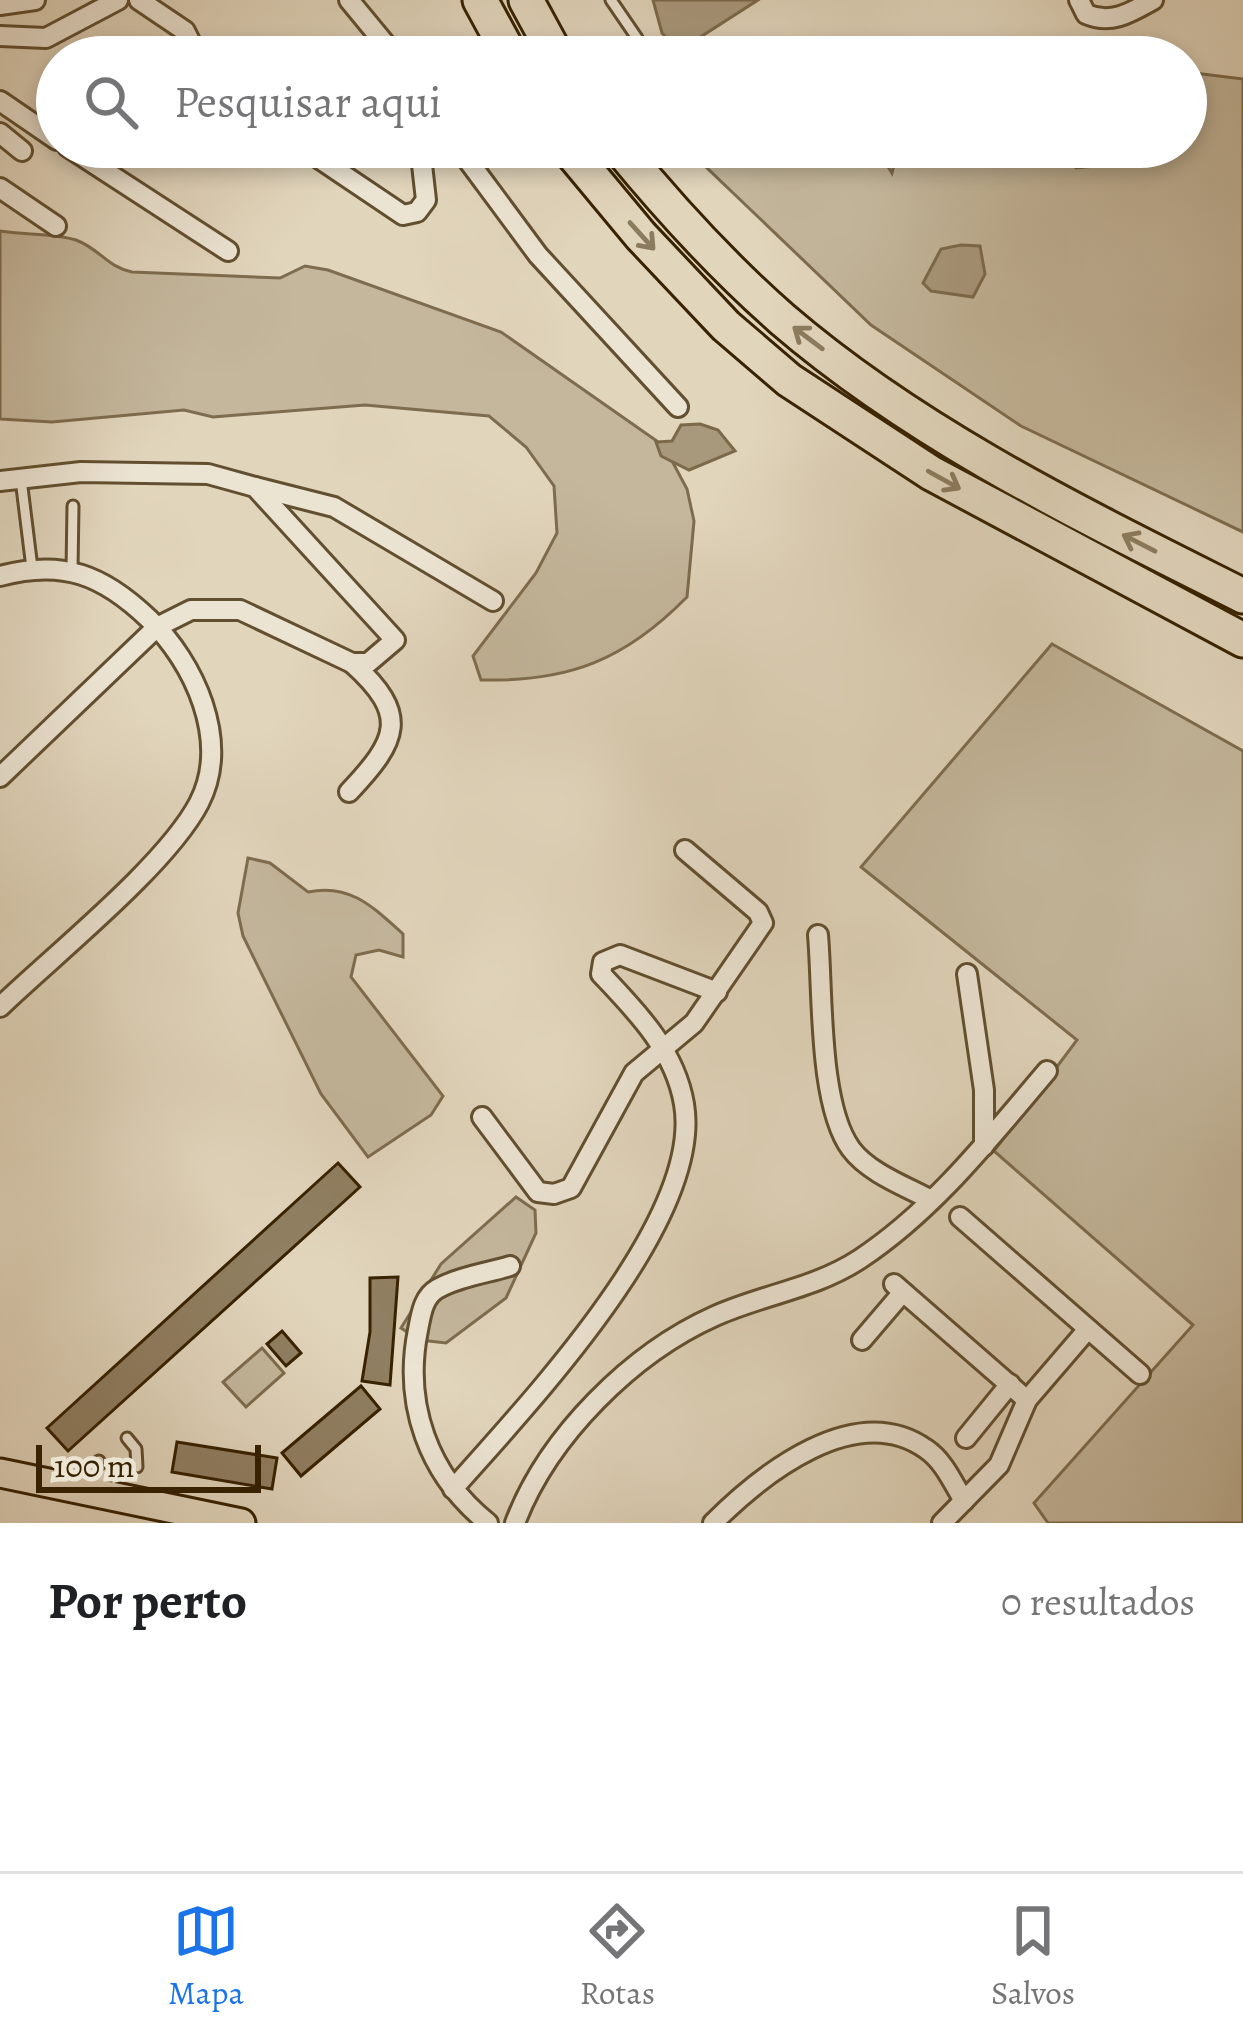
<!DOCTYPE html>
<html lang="pt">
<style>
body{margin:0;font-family:Alegreya,serif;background:#f6f6f6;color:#202124}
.scale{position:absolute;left:36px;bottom:30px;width:225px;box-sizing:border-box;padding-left:12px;border:6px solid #382200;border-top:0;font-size:33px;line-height:42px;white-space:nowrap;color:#382200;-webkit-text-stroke:9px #ece4d3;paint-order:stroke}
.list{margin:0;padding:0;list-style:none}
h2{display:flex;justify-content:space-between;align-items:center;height:156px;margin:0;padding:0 48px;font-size:51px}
h2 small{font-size:39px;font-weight:400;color:#757577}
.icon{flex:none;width:66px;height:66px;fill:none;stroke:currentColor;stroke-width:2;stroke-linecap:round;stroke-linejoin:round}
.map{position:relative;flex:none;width:1243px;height:1523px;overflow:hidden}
.search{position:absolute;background:#fff;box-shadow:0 6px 18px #0003;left:36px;right:36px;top:36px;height:132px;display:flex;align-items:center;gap:30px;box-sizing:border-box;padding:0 42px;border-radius:66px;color:#757577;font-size:45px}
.sheet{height:348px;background:#fff}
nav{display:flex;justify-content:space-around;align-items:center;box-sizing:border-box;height:168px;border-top:3px solid #e0e0e0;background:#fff;font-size:33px;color:#757577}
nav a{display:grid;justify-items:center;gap:6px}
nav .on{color:#1a73e8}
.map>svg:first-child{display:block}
.green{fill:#c4b79c;stroke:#7e6c4e;stroke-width:3}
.water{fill:#a8987c;stroke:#7b694a;stroke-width:3}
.building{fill:#907f62;stroke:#382200;stroke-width:3}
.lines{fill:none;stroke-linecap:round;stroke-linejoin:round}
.service-casing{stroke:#624f2f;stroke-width:15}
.minor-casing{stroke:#624f2f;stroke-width:24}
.primary-casing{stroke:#382200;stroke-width:33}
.motorway-casing{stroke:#382200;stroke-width:39}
.service{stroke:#ece4d3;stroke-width:9}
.minor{stroke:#ece4d3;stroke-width:18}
.primary{stroke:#e1d5bc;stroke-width:27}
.motorway{stroke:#e1d5bc;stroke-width:33}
.oneway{stroke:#8c7c5e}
</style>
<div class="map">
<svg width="1243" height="1523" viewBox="0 0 1243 1523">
<rect width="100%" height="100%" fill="#e1d5bc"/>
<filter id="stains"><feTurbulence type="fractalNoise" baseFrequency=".00167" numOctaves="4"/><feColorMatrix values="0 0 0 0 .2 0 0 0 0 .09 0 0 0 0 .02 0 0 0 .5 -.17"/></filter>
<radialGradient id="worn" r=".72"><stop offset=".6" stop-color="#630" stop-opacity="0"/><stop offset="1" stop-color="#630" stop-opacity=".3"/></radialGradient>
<g class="green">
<polygon points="1186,72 1243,79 1243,532 1021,426 871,325 705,166 696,147 768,152 771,147 876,147 892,173 898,147 1047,147 1062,151 1076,168 1144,161 1148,147 1186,147"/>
<path d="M0 231C24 235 55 233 76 240 100 249 107 267 132 272L280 278 305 266 328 270 501 332 664 446 687 489 694 521 687 597C625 660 569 682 481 680L473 656 536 573 557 533 554 486 526 447 489 416 365 405 213 417 184 410 52 422 0 419Z"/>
<polygon points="1052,644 1243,751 1243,1523 1048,1523 1034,1503 1193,1325 994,1151 1077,1040 861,867"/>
<path d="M248 858 270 863 308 892C350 883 373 907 403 934V957L379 950 356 955 351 977 443 1096 431 1115 368 1157 321 1094 243 936 238 913Z"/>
<polygon points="516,1197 535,1210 536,1233 506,1298 446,1343 420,1340 401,1328 441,1264"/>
<polygon points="262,1348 284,1373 246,1407 223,1382"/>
</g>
<g class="water">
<polygon points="653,0 758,0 691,43 674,47 662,33"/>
<polygon points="961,245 980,246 985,274 973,297 931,291 923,283 941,249"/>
<polygon points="700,424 718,430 735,451 689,470 661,456 656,442 672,441 681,425"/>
</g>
<g class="building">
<polygon points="338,1163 360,1187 68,1451 47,1428"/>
<polygon points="398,1277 390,1385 362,1381 370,1332 370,1278"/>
<polygon points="282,1331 301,1353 286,1366 267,1344"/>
<polygon points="361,1386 380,1409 301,1476 282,1453"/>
<polygon points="177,1442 277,1458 272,1489 172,1472"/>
</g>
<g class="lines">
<defs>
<g id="service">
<polyline points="611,0 637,38"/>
<polyline points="21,479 32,568"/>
<polyline points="72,570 73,506"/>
<polyline points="127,1438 136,1449 137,1467"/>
<polyline points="76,1481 99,1461"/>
<polyline points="90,1488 109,1472"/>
</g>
<g id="minor">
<polyline points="139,0 185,31 198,57"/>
<polyline points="349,0 396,57"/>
<path d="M1079 0 1086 14C1111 25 1130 13 1153 0"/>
<polyline points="0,5 35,0"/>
<polyline points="0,36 46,38 118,0"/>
<polyline points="0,101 57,140"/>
<polyline points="0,133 22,151"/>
<polyline points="68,147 228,251"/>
<polyline points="302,147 403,215 417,212 426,200 420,147"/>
<polyline points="458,147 538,255 678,407"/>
<polyline points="0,188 56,226"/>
<polyline points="0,481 81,472 208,474 255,487 395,640 368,663 352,663 240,610 191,610 157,627 0,777"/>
<polyline points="255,487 334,507 493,601"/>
<path d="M0 576C63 559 103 575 149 619 194 662 231 741 199 803 166 866 55 954 0 1007"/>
<path d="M349 792C398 740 410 715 352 663"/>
<path d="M818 935C823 991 818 1104 851 1149 869 1173 905 1186 931 1200"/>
<polyline points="967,974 984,1090 984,1146"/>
<polyline points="482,1117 538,1192 554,1194 571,1188 634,1073 694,1023 763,923 758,912 685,850"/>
<polyline points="960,1217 1140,1374"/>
<polyline points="894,1284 1027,1400"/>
<polyline points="862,1340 903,1292"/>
<polyline points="966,1438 1010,1384"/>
<path d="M453 1489C527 1405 704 1220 684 1104 675 1050 636 1011 601 974L603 962 620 955 717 992"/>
<path d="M488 1523C428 1475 403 1404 418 1330 421 1315 423 1297 437 1289 458 1277 487 1273 510 1266"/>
<path d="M515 1523C548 1436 632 1353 715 1316 764 1294 814 1289 860 1259 934 1210 990 1138 1047 1071"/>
<path d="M713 1523C761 1475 855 1399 926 1449 944 1461 953 1483 964 1501"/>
<polyline points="942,1523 999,1465 1027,1400 1088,1329"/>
</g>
<polyline id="primary" points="0,1473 241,1523"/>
<g id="motorway">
<polyline points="480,0 511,57"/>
<polyline points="526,0 557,57"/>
<polyline points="567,147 641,236 726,326 789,380 931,473 1243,640"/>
<path d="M619 147C668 207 724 268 782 319 918 436 1084 516 1243 596"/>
</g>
</defs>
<use href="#service" class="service-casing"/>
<use href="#minor" class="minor-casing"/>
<use href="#primary" class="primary-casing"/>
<use href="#motorway" class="motorway-casing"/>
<use href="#service" class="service"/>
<use href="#minor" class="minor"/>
<use href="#primary" class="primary"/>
<use href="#motorway" class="motorway"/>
</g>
<defs><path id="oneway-shaft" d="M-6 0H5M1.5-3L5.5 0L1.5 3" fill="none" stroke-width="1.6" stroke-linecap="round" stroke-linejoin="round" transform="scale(3)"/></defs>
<g class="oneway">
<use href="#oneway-shaft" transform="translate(642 236) rotate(48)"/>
<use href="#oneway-shaft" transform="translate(808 338) rotate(-143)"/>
<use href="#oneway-shaft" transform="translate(944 480) rotate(29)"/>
<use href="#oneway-shaft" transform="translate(1139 543) rotate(-153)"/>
</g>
<rect width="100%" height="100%" filter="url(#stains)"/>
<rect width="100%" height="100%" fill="url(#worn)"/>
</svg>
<div class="scale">100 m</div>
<div class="search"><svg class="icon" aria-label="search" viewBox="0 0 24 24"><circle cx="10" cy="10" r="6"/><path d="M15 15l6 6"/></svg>Pesquisar aqui</div>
</div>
<section class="sheet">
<h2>Por perto<small>0 resultados</small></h2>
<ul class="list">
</ul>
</section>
<nav>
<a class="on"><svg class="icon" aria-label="map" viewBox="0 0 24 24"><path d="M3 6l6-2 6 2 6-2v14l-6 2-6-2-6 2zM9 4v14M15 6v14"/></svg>Mapa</a>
<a><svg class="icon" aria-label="directions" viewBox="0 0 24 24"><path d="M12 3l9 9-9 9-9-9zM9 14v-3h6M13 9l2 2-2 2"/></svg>Rotas</a>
<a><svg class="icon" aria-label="saved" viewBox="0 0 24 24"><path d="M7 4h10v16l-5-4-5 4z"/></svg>Salvos</a>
</nav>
